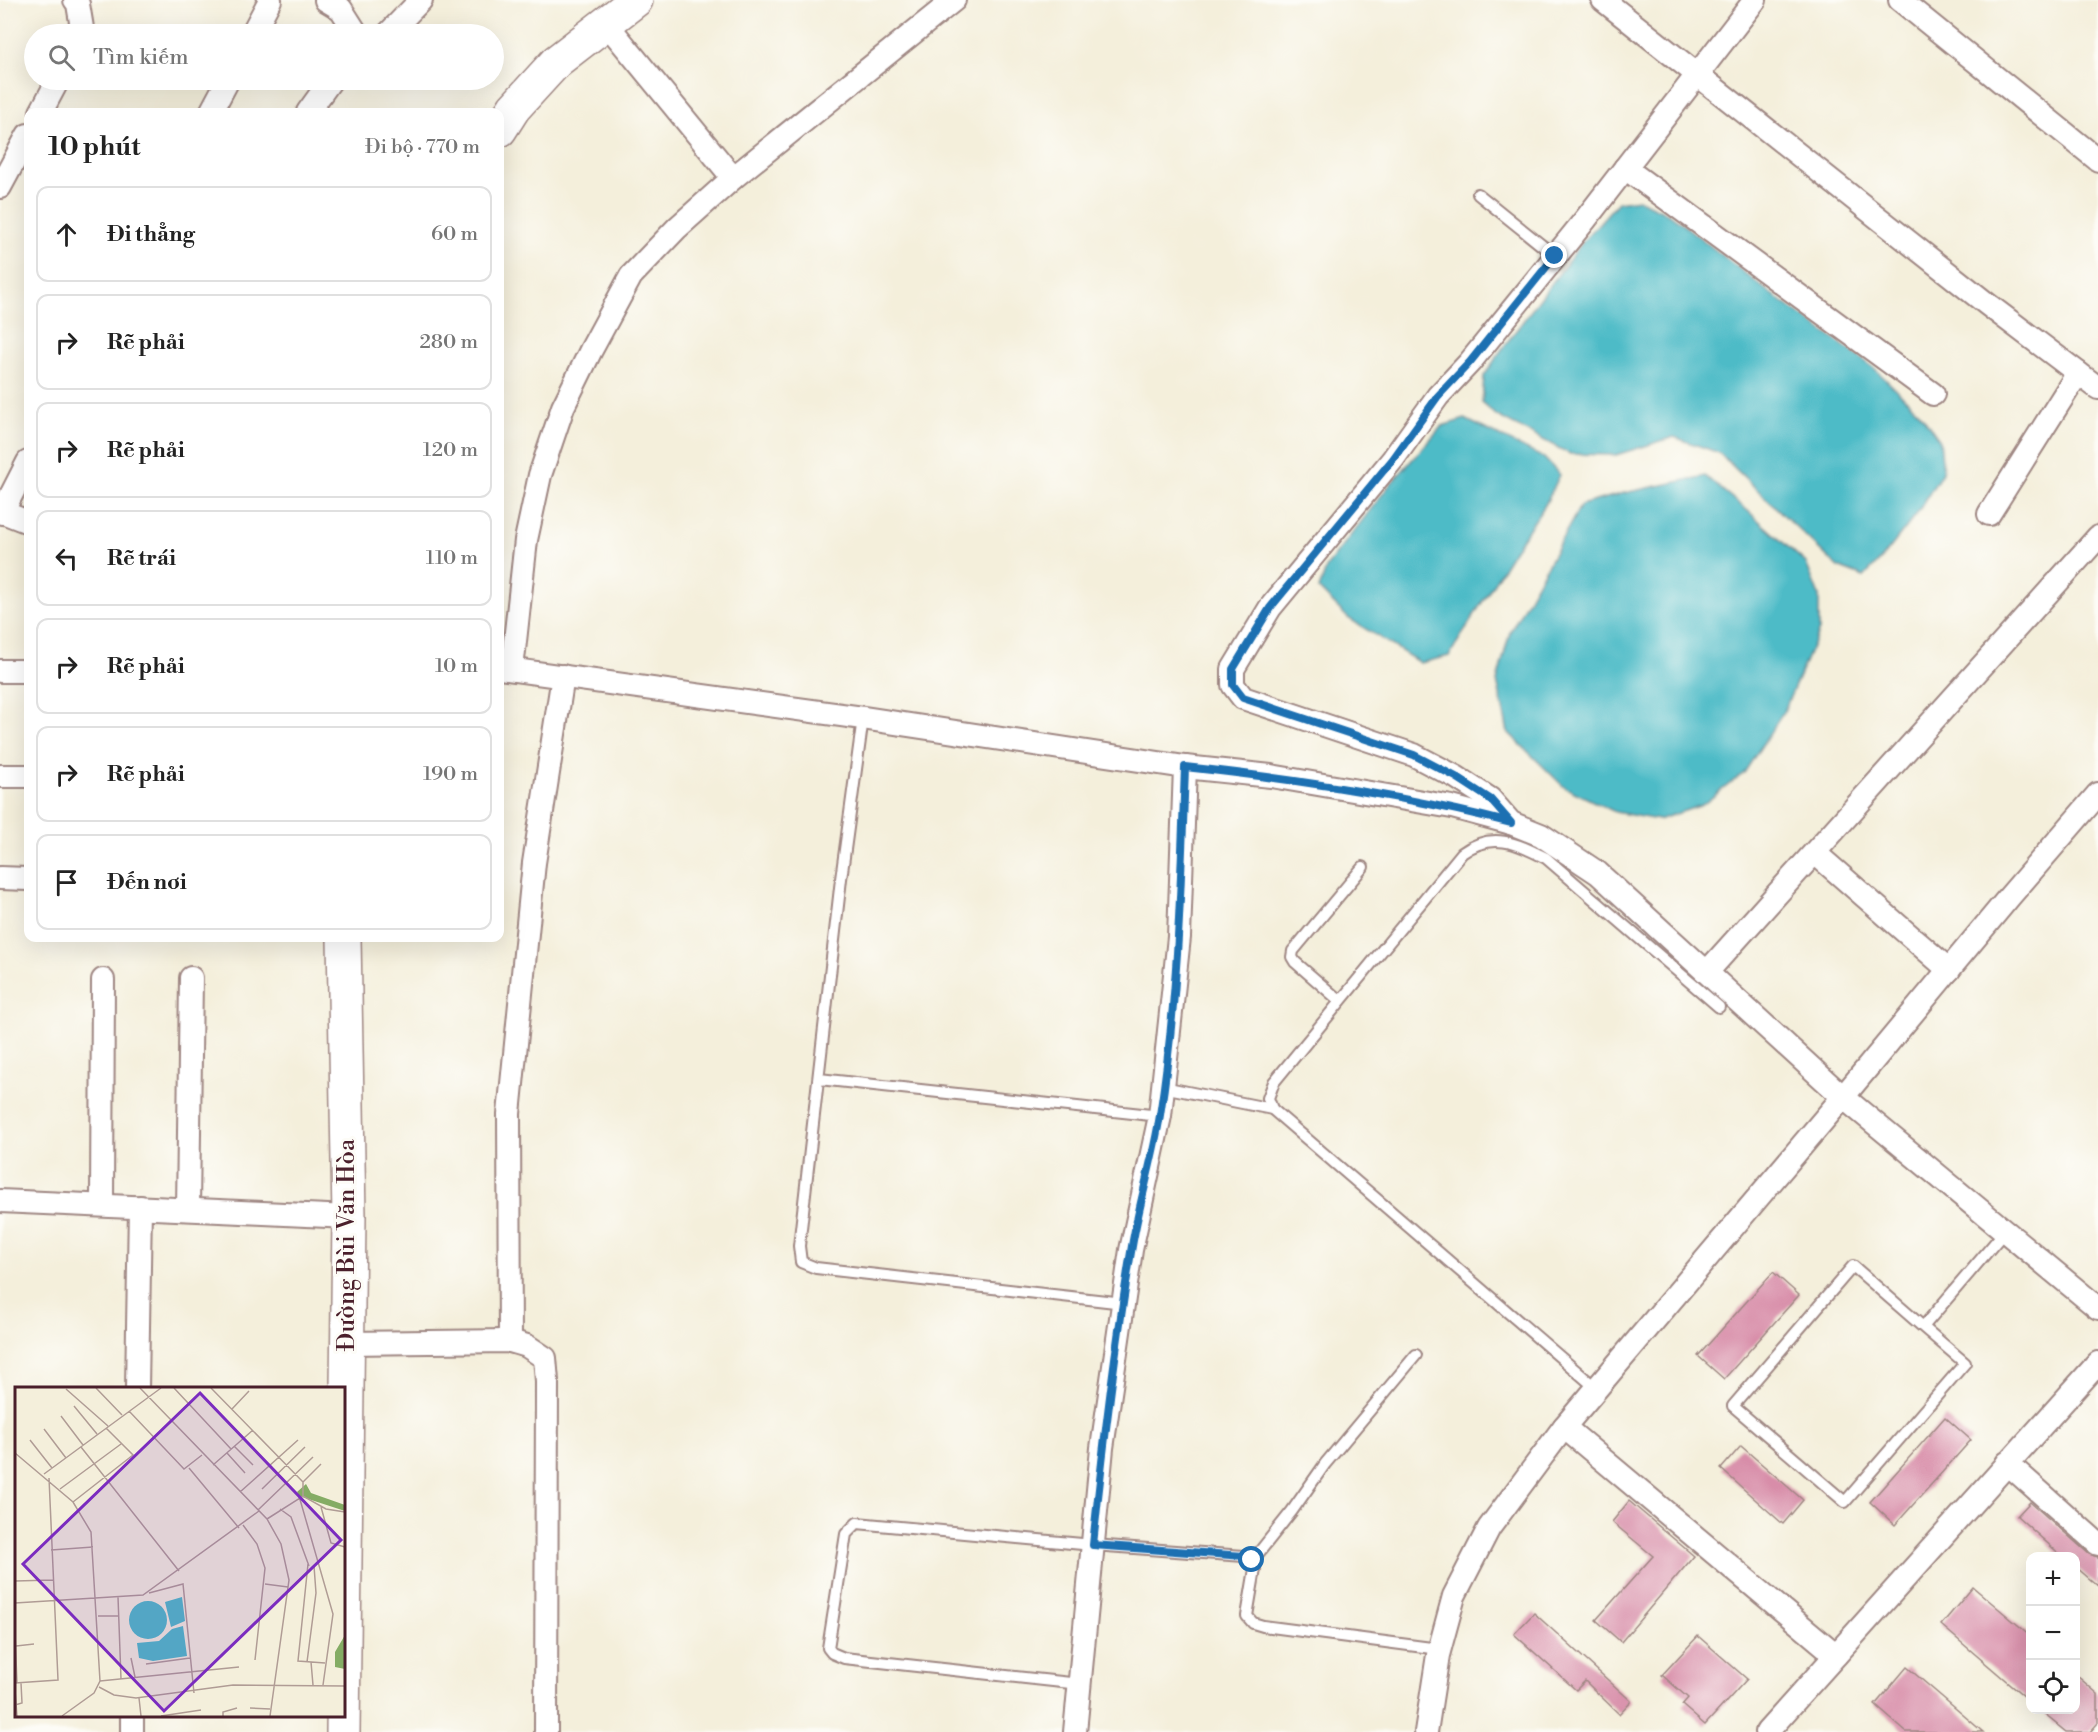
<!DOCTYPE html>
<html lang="vi">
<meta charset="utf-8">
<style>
body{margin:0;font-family:"Libre Bodoni",serif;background:#f2f2f2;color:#222}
.controls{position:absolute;right:18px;bottom:18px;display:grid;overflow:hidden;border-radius:12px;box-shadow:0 6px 24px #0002}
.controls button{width:54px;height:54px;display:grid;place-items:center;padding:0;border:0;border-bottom:2px solid #e0e0e0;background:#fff;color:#222;font:30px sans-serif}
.stop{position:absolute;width:18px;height:18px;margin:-14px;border:4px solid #1f6fb2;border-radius:50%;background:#fff}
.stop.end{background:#1f6fb2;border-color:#fff;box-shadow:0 2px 6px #0008}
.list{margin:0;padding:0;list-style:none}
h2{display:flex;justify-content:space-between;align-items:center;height:78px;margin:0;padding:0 24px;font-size:26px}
h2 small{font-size:20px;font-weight:400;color:#767676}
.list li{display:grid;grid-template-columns:39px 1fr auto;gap:18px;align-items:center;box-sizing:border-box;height:96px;margin:0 12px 12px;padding:0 12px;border:2px solid #e0e0e0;border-radius:12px}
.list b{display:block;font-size:22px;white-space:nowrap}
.list em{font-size:20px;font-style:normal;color:#767676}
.icon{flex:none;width:33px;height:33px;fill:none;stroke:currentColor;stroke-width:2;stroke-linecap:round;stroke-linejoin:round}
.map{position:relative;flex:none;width:2098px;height:1732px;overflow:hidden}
.search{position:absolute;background:#fff;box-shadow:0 6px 24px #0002;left:24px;top:24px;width:480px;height:66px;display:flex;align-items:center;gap:15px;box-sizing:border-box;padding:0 21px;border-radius:33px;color:#767676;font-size:22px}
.panel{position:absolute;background:#fff;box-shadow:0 6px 24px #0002;left:24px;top:108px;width:480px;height:834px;border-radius:12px}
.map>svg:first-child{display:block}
.water{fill:#4dbbc7;stroke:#4c6d79;stroke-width:1.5}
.building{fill:#d88da9}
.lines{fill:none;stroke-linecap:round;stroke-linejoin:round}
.service-casing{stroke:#9f8783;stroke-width:14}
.minor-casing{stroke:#9f8783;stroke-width:26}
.primary-casing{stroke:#9f8783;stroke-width:36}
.service{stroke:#fff;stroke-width:10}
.minor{stroke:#fff;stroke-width:22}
.primary{stroke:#fff;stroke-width:33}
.route{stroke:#1f6fb2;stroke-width:8}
.labels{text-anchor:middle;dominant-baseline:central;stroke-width:6;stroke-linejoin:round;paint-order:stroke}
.street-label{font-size:24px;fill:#4a1f2b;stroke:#fdfcf7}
.inset-road{fill:none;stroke:#b09c95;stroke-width:1.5}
.view{fill:#7b2cbf;fill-opacity:0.15;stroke:#7b2cbf;stroke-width:3}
.inset-edge{fill:none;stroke:#4a1f2b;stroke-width:3}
</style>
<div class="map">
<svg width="2098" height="1732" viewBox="0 0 2098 1732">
<rect width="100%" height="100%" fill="#fdfcf7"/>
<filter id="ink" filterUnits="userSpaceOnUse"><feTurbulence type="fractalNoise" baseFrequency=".0167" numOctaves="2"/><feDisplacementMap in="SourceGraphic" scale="12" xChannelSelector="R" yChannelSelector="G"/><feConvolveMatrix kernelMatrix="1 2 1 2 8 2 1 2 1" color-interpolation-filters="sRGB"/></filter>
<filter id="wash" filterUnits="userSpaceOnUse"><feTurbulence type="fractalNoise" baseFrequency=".008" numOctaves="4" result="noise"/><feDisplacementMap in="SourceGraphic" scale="24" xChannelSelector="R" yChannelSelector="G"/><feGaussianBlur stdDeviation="1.35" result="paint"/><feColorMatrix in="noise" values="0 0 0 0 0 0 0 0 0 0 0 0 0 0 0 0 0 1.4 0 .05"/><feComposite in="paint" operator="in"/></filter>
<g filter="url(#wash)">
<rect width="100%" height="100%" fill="#f4efdb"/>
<g class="water">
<polygon points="1638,199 1671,215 1770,293 1873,367 1920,413 1940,441 1943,471 1916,515 1883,557 1864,577 1838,567 1719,453 1674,437 1616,455 1570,454 1497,416 1482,403 1484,376 1502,349 1585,239 1618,202"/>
<polygon points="1465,419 1544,458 1560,475 1545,505 1513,552 1449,656 1420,663 1348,618 1319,589 1327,566 1388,487 1442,426"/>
<polygon points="1705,476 1748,511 1806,563 1819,596 1819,630 1784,711 1744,773 1702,805 1658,820 1615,812 1564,787 1508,732 1497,681 1510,632 1581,505 1624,493"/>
</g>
<g id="blocks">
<g class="building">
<polygon points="1773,1272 1799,1295 1724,1379 1698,1356"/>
<polygon points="1945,1417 1971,1440 1895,1525 1870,1502"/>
<polygon points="1741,1446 1803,1500 1783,1524 1721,1469"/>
<polygon points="1629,1501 1694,1556 1621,1642 1596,1620 1653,1556 1612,1522"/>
<polygon points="2030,1502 2089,1554 2098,1557 2098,1586 2076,1567 2076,1557 2063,1557 2017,1516"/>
<polygon points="1973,1587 2031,1636 2031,1702 1941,1625"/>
<polygon points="1534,1613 1631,1701 1619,1714 1585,1681 1576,1690 1514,1634"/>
<polygon points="1698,1636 1747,1679 1705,1725 1682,1705 1688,1698 1662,1675"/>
<polygon points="1907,1667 1983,1732 1906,1732 1875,1705"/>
<polygon points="2076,1675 2098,1694 2098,1723 2090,1732 2066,1732 2039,1710 2076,1710"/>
</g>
</g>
</g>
<g filter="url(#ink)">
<use href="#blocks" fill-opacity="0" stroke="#9f8783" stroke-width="1.5"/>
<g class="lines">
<defs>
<g id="service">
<polyline points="1478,194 1555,256"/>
<polyline points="863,718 841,879 799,1246 801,1262 816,1268 1124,1303"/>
<polyline points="1340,1001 1295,962 1292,957 1293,951 1363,867"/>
<polyline points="819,1079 1160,1116"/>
<polyline points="1163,1087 1272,1109"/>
<polyline points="1923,1327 1965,1363 1845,1502 1733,1406 1853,1266 1923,1327 2005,1231"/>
<path d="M1596 1388 1272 1109 1268 1098 1274 1082 1462 853C1492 831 1516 843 1546 858L1719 1007"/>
<polyline points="1253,1560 1292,1511 1325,1464 1416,1355"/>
<polyline points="1080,1684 844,1658 832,1653 828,1648 846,1534 857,1523 1093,1545 1244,1556 1253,1560 1255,1569 1247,1616 1253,1623 1263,1626 1439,1649"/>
</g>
<g id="minor">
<polyline points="75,0 78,4 83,34"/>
<polyline points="326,0 341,9 355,31 354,34"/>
<polyline points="1603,0 1987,304 2098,388"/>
<polyline points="1900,0 2098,160"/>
<polyline points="606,23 733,178"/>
<polyline points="252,34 270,0"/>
<polyline points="388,34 421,0"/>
<polyline points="41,112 58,80"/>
<polyline points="211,112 228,80"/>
<polyline points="308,112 331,80"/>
<polyline points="1625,168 1933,394"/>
<polyline points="0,187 28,135"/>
<polyline points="0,511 28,522"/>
<polyline points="2,513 28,462"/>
<polyline points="1989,514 2078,373"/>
<polyline points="500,668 863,718 1185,767 1271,776 1452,807 1511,823 1541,835 1598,873 1843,1097 2098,1308"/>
<polyline points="512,669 526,540 540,475 563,407 591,350 631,276 677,228 733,178 954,0"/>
<polyline points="0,671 28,671"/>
<polyline points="0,776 28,776"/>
<polyline points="1511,823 1490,799 1456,777 1414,755 1243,698 1233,685 1233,669 1270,608 1393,459 1438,396 1470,362 1585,220 1755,0"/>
<polyline points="1815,853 1949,970"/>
<polyline points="0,878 28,879"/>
<polyline points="1707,972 2098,537"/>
<polyline points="0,1201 349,1217"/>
<polyline points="102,1205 103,980"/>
<polyline points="188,1209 191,978"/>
<polyline points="510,1341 509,1114 534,863 563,676"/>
<polyline points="348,1343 510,1341 527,1346 545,1358 547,1381 546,1732"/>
<polyline points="137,1388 140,1207"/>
<polyline points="1564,1427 1836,1655"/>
<polyline points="2007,1463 2098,1544"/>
<polyline points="132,1732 132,1716"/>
<polyline points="1075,1732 1102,1448 1131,1250 1160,1116 1163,1087 1179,937 1185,767"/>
<polyline points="1426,1732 1438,1655 1454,1596 1489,1528 1564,1427 1843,1097 2010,896 2098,794"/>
<polyline points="1767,1732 2098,1363"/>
</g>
<g id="primary">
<polyline points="500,130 514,108 557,61 636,0"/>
<polyline points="343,1732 349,1217 344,938"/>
</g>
</defs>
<use href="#service" class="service-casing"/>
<use href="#minor" class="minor-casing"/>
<use href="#primary" class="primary-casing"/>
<use href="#service" class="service"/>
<use href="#minor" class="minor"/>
<use href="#primary" class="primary"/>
</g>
</g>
<g class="lines" filter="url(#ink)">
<path class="route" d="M1252 1560 1244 1556 1093 1545C1103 1447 1115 1349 1131 1252 1138 1206 1153 1161 1160 1115 1178 1000 1181 883 1185 767 1294 779 1404 795 1511 823L1490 799 1456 777 1414 755 1243 698 1233 685V669L1270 608 1393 459 1438 396 1470 362 1555 256"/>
</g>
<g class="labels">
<g class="street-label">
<text transform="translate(347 1245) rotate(-90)">Đường Bùi Văn Hòa</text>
</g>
</g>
<g transform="translate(15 1387)">
<rect width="330" height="330" fill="#f4efdb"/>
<path d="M291 97 296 106 330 118V124L284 109 282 105ZM330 248V282L320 280V265Z" fill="#84ac64"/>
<path d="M167 210 170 234 156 240 150 215ZM114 233a19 19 0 1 1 38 0a19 19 0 1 1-38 0ZM168 239 172 269 138 274 124 271 122 256 144 254 157 242Z" fill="#4dbbc7"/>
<path class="inset-road" d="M81 1 107 28M125 1 252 132 266 157 274 193 255 329M159 1 216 62M196 1 288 95V109M51 2 93 39M59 19 82 47M217 22 234 4M114 24 169 82 187 68M46 29 68 58M29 42 51 71M15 53 37 81M219 59 238 78M66 60 164 184M0 66 58 115 76 145 85 294 79 306 47 329M212 66 230 86M198 78 238 43M174 81 224 141M29 87 146 1M288 95 306 77M45 102 106 57M247 102 290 60M225 105 283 53M284 109 318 227 308 298M58 115 118 68 91 41M306 120 316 156 330 160M265 122 276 130 294 179M243 123 298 70M252 132 288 109 311 122 330 125M228 138 242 157 250 181 240 273M36 163 78 160M293 177 283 274 310 276M0 194 38 193M250 197 273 200M134 206 168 197 179 306M103 210 106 292M0 216 128 208 244 124M83 229H103M0 247 2 296M1 259 19 257M116 271 120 290M292 275 301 206 299 179M296 275 298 298M131 277 175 271M85 294 224 280M0 296 43 293 34 91M84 300 99 308 121 311 218 298 330 299M0 303 2 329M124 311 126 329M0 318 7 316 6 296M235 321 255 322M146 329 186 323M208 329V325L222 321"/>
<path class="view" d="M185 6 326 153 149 324 8 177Z"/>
<rect width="330" height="330" class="inset-edge"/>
</g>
</svg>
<div class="controls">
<button>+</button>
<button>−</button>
<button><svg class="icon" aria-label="locate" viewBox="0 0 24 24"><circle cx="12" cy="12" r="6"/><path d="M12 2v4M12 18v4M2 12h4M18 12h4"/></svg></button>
</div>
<div class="stop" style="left:1252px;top:1560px"></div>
<div class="stop end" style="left:1555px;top:256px"></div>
<div class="search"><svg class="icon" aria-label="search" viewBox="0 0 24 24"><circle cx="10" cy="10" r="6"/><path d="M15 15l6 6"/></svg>Tìm kiếm</div>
<section class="panel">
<h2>10 phút<small>Đi bộ · 770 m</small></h2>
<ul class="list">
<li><svg class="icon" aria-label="ahead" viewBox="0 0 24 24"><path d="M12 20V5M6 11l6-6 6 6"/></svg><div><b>Đi thẳng</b></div><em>60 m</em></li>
<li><svg class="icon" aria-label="right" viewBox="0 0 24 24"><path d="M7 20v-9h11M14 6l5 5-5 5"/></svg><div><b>Rẽ phải</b></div><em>280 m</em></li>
<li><svg class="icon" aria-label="right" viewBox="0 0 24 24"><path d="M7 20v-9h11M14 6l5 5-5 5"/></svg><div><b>Rẽ phải</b></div><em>120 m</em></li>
<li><svg class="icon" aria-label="left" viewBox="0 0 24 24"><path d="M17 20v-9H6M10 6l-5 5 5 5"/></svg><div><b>Rẽ trái</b></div><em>110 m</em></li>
<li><svg class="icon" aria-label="right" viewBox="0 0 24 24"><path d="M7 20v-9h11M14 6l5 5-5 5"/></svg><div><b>Rẽ phải</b></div><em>10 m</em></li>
<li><svg class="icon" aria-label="right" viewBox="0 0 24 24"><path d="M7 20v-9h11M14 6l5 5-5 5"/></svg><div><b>Rẽ phải</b></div><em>190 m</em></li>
<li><svg class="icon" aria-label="arrive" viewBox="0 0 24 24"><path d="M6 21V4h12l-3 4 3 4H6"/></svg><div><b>Đến nơi</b></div></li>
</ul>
</section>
</div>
